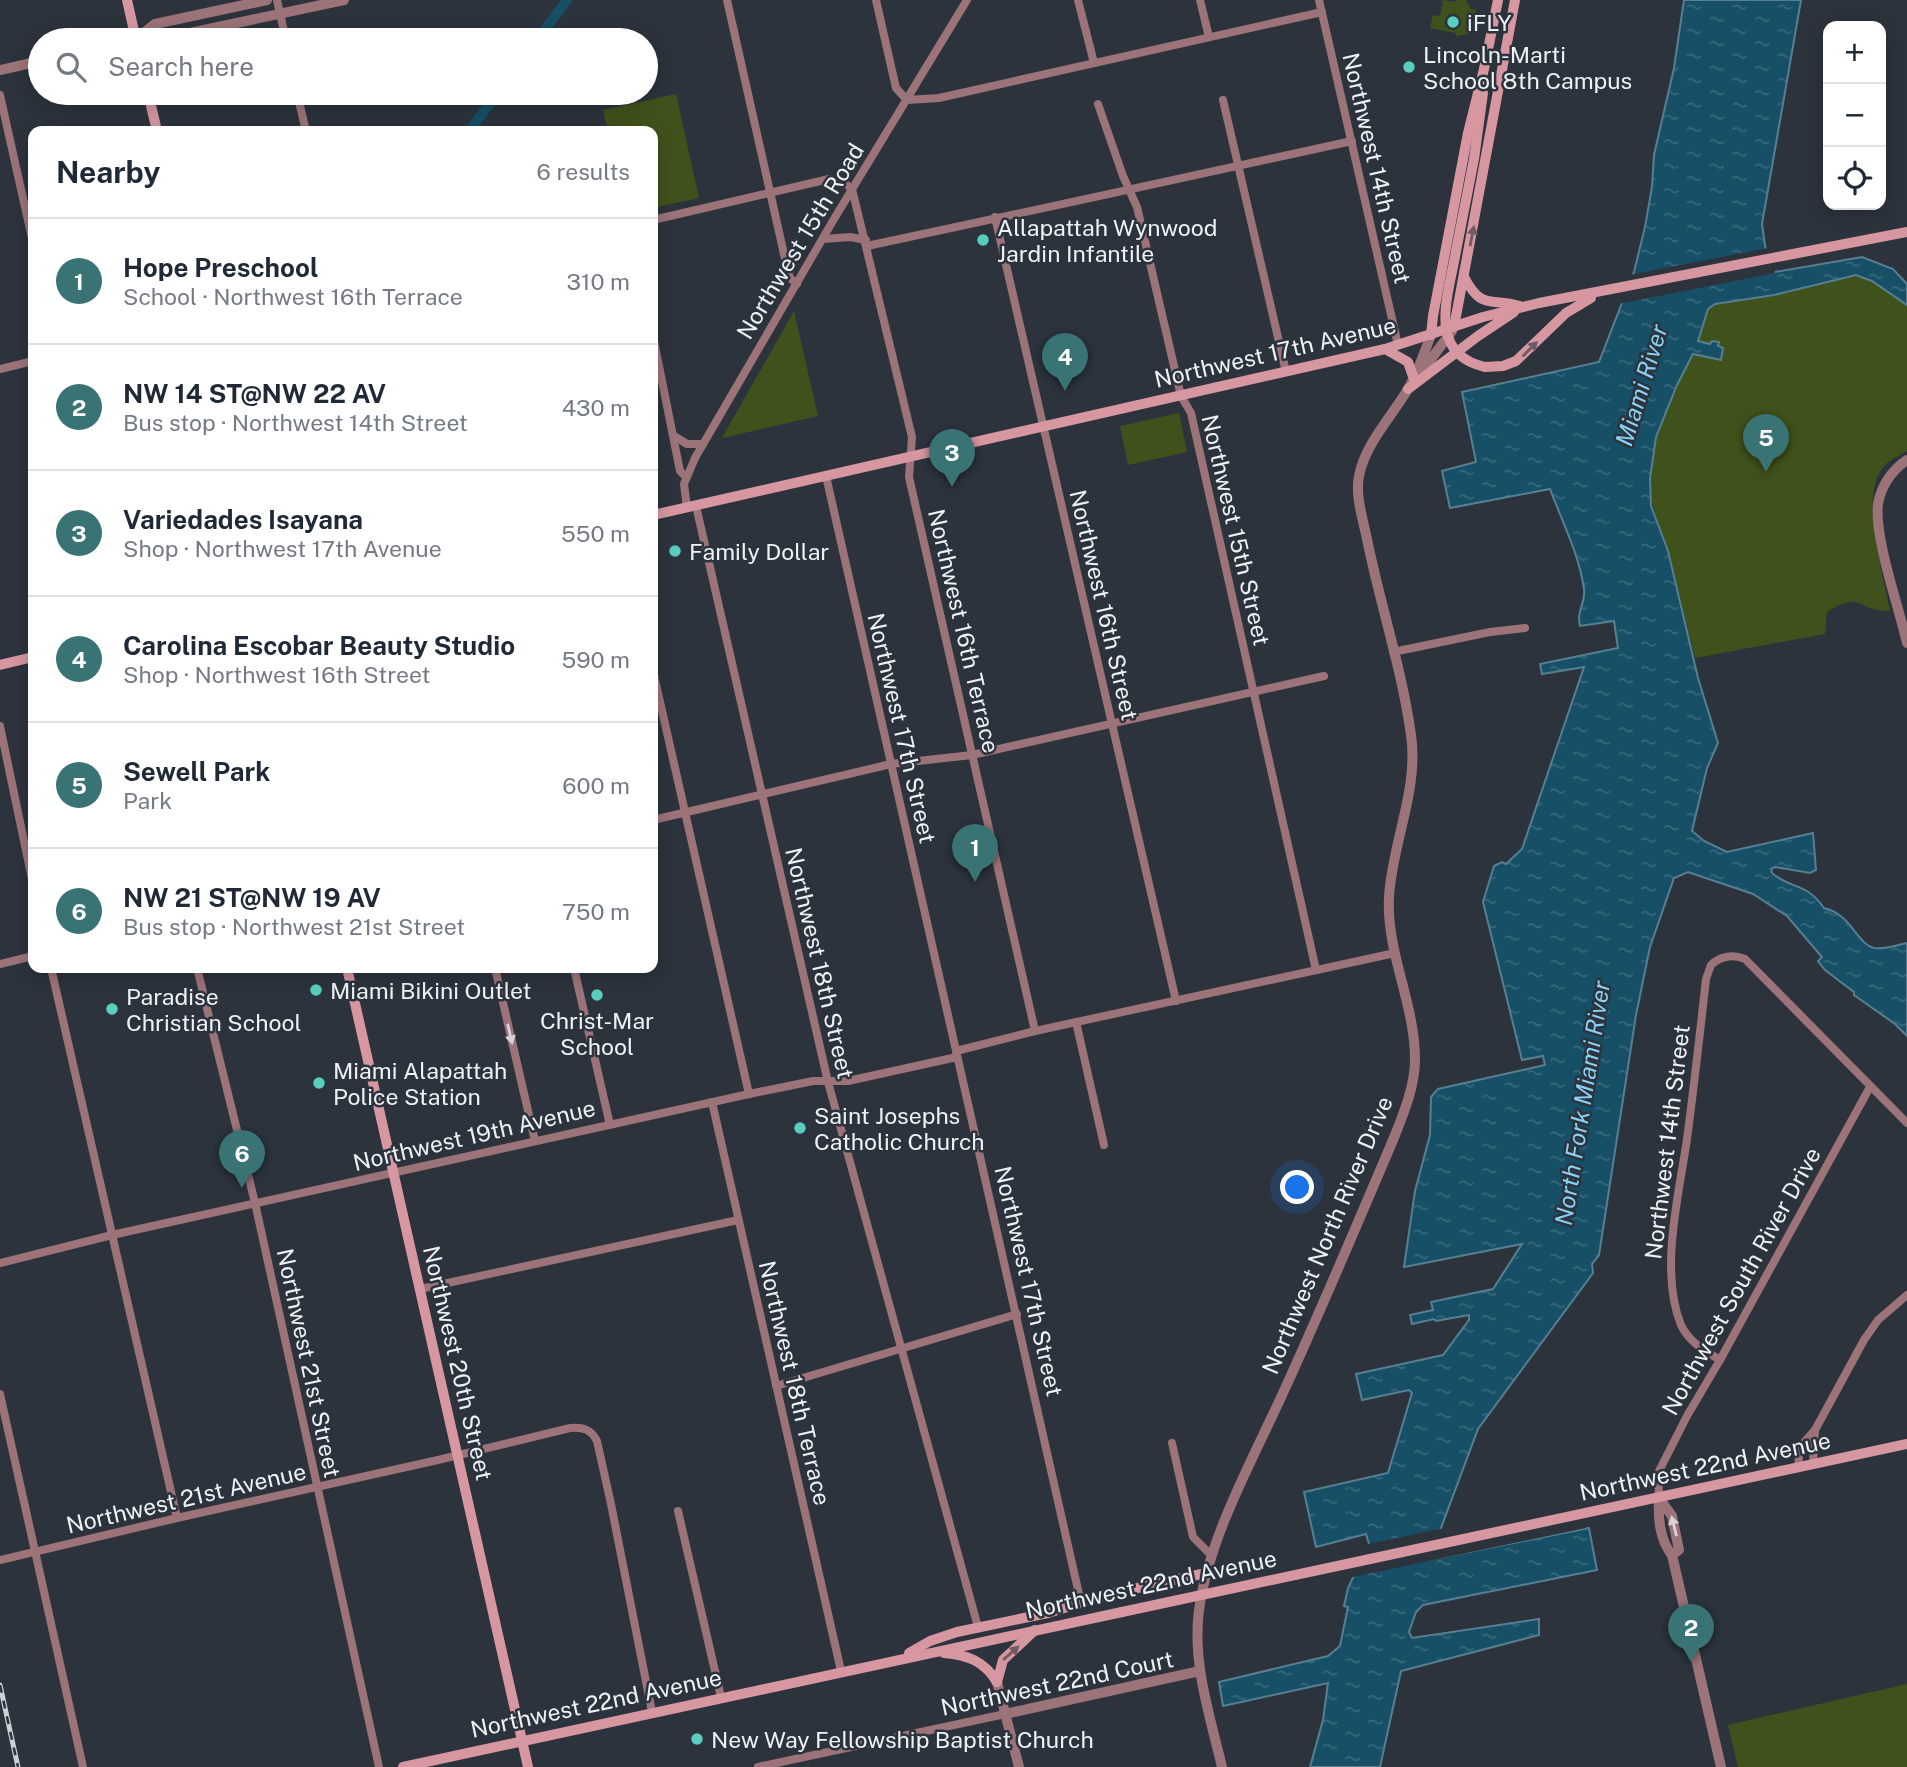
<!DOCTYPE html>
<meta charset="utf-8">
<style>
body{margin:0;font-family:"Public Sans",sans-serif;background:#f6f6f7;color:#1f2937}
.controls{position:absolute;right:21px;top:21px;display:grid;overflow:hidden;border-radius:14px;box-shadow:0 4px 18px #0003}
.controls button{width:63px;height:63px;display:grid;place-items:center;padding:0;border:0;border-bottom:2px solid #e0e1e3;background:#fff;color:#1f2937;font:35px sans-serif}
.you{position:absolute;left:1298px;top:1188px;width:24px;height:24px;margin:-18px;border:5px solid #fff;border-radius:50%;background:#1a73e8;box-shadow:0 0 0 10px #1a73e833}
.badge{display:grid;place-items:center;width:46px;height:46px;border-radius:50%;background:#3a7374;color:#fff;font-size:23px;font-weight:700}
.pin{position:absolute;translate:-50% -58px;filter:drop-shadow(0 2px 4px #0008)}
.pin::after{content:'';position:absolute;top:37px;width:24px;height:21px;background:inherit;clip-path:polygon(0 0,100% 0,50% 100%)}
.list{margin:0;padding:0;list-style:none}
h2{display:flex;justify-content:space-between;align-items:center;height:91px;margin:0;padding:0 28px;font-size:30px}
h2 small{font-size:23px;font-weight:400;color:#747a83}
.list li{display:grid;grid-template-columns:46px 1fr auto;gap:21px;align-items:center;box-sizing:border-box;height:126px;padding:0 28px;border-top:2px solid #e0e1e3}
.list b{display:block;font-size:26px;white-space:nowrap}
.list p{margin:0;font-size:23px;white-space:nowrap;color:#747a83}
.list em{font-size:23px;font-style:normal;color:#747a83}
.icon{flex:none;width:38px;height:38px;fill:none;stroke:currentColor;stroke-width:2;stroke-linecap:round;stroke-linejoin:round}
.map{position:relative;flex:none;width:1907px;height:1767px;overflow:hidden}
.search{position:absolute;background:#fff;box-shadow:0 4px 18px #0003;left:28px;top:28px;width:630px;height:77px;display:flex;align-items:center;gap:18px;box-sizing:border-box;padding:0 24px;border-radius:38px;color:#747a83;font-size:26px}
.panel{position:absolute;background:#fff;box-shadow:0 4px 18px #0003;left:28px;top:126px;width:630px;height:847px;border-radius:14px}
.map>svg:first-child{display:block}
.green{fill:#40521b}
.water{fill:url(#water-ripples);stroke:#568092;stroke-width:2}
.pier{fill:#2c333d}
.lines{fill:none;stroke-linecap:round;stroke-linejoin:round}
.canal{stroke:#164f66;stroke-width:10}
.minor{stroke:#9c7379;stroke-width:8}
.tertiary{stroke:#9c7379;stroke-width:10}
.secondary{stroke:#d797a1;stroke-width:10}
.rail-casing{stroke:#ccd1d8;stroke-width:5}
.rail{stroke:#2c333d;stroke-width:2.5;stroke-dasharray:8;stroke-linecap:butt}
.secondary-bridge{stroke:#d797a1;stroke-width:10}
.oneway{fill:#705b65}
.oneway2{fill:#d9d2d8}
.poi-dot{fill:#5acebe;stroke:#2c333d;stroke-width:2.5}
.labels{text-anchor:middle;dominant-baseline:central;stroke-width:5;stroke-linejoin:round;paint-order:stroke}
.poi-label{font-size:23px;fill:#edf1f8;stroke:#2c333d;text-anchor:start}
.street-label{font-size:23px;fill:#edf1f8;stroke:#2c333d}
.water-label{font-size:24px;font-style:italic;fill:#88d1f2;stroke:#2c333d}
</style>
<div class="map">
<svg width="1907" height="1767" viewBox="0 0 1907 1767">
<defs>
<pattern id="water-ripples" width="26" height="14" patternUnits="userSpaceOnUse" patternTransform="scale(1.75)"><rect width="26" height="14" fill="#164f66"/><path d="M2 4q2-2 4 0t4 0M15 11q2-2 4 0t4 0" fill="none" stroke="#38697d"/></pattern>
</defs>
<rect width="100%" height="100%" fill="#2c333d"/>
<g class="green">
<polygon points="1443,0 1455,2 1456,0 1466,0 1471,9 1476,10 1473,29 1468,34 1456,36 1456,33 1430,28 1433,15 1440,16"/>
<polygon points="676,94 699,198 653,208 653,131 608,131 603,110"/>
<path d="M1856 275 1872 281 1907 305V451C1900 455 1889 460 1884 466 1858 496 1884 575 1890 611 1858 612 1862 589 1827 612L1825 634 1695 658C1686 623 1678 588 1669 553 1661 527 1650 509 1650 481 1650 436 1673 393 1693 354L1720 360 1711 344 1698 342 1708 309 1715 304 1774 295Z"/>
<polygon points="794,311 818,416 722,438"/>
<polygon points="1179,413 1187,452 1128,465 1120,426"/>
<polygon points="1907,1684 1907,1767 1738,1767 1728,1725"/>
</g>
<path class="water" d="M1684 0H1801L1762 224 1769 273 1862 257 1893 269 1907 284V305L1872 281 1856 275 1774 295 1715 304 1708 309 1698 341 1710 344 1712 341 1719 342 1718 346 1723 348 1721 360 1693 354 1677 385 1656 437 1650 478 1651 506 1668 551 1698 678 1718 743 1707 768 1692 831 1704 841 1727 852 1813 833 1816 870 1810 873 1775 867 1771 869 1772 873C1791 890 1805 881 1824 908 1851 914 1857 944 1874 948 1884 950 1897 945 1907 943V1036L1895 1024 1854 995V992L1825 970 1818 961 1822 957 1787 916 1753 894 1688 872 1674 878 1650 947 1636 1015 1599 1255 1592 1264 1593 1273 1478 1429 1429 1560 1589 1528 1597 1570 1423 1605 1416 1612 1409 1632 1412 1638 1539 1619V1635L1401 1671 1380 1767H1310L1323 1720 1328 1683 1223 1706 1219 1682 1328 1656 1340 1646 1348 1607 1344 1606 1348 1588 1369 1544 1366 1534 1316 1547 1304 1492 1388 1473 1412 1393 1409 1390 1362 1400 1356 1374 1443 1355 1469 1320V1315L1436 1321 1434 1319 1412 1324 1410 1315 1433 1310 1431 1302 1493 1289 1522 1244 1404 1267 1415 1191 1430 1135 1431 1097 1438 1089 1545 1065 1543 1056 1522 1060 1483 902 1494 866 1502 862 1506 864 1522 849 1584 667 1542 674 1540 664 1618 648 1614 621 1580 626C1576 611 1586 603 1584 589 1579 554 1562 521 1550 489L1450 508 1442 471 1476 462 1462 392 1599 362 1634 272 1645 227 1652 187 1654 155 1674 68Z"/>
<g class="pier">
<polygon points="1768,248 1772,269 1774,268 1775,273 1618,304 1629,275"/>
<polygon points="1586,1525 1586,1528 1348,1578 1364,1545 1445,1528 1434,1555"/>
</g>
<g class="lines">
<g class="canal">
<polyline points="537,40 567,0"/>
<polyline points="469,131 498,93"/>
</g>
<g class="minor">
<polyline points="277,0 286,40"/>
<polyline points="727,0 788,272 790,278 797,284"/>
<polyline points="876,0 896,88 907,100 939,98 1322,12"/>
<polyline points="1078,0 1094,63"/>
<polyline points="1200,0 1209,37"/>
<polyline points="1319,0 1398,345"/>
<polyline points="297,93 306,131"/>
<polyline points="0,95 33,243"/>
<polyline points="1223,100 1286,372"/>
<polyline points="1098,104 1123,176 1137,207 1181,396 1191,413 1316,970"/>
<polyline points="995,217 1176,1001"/>
<polyline points="653,220 829,179 841,180 852,189 912,437 909,477 1035,1031"/>
<polyline points="823,239 850,237 866,240"/>
<path d="M867 246C1029 211 1190 177 1352 141"/>
<polyline points="653,336 680,471 686,477"/>
<polyline points="0,369 33,361"/>
<polyline points="674,436 687,444 703,444"/>
<polyline points="826,476 1081,1603"/>
<polyline points="696,506 828,1082 978,1627"/>
<polyline points="687,508 684,484 695,458 834,219 967,0"/>
<polyline points="1393,652 1490,632 1525,628"/>
<polyline points="653,671 749,1094"/>
<polyline points="0,726 33,884"/>
<polyline points="653,820 891,764 972,755 1324,676"/>
<polyline points="0,964 33,956"/>
<polyline points="51,968 177,1518"/>
<polyline points="197,968 255,1203 379,1767"/>
<polyline points="495,968 535,1141"/>
<polyline points="574,968 610,1125"/>
<polyline points="1076,1022 1104,1145"/>
<polyline points="956,1051 1035,1031 1395,953"/>
<polyline points="712,1102 841,1671"/>
<polyline points="0,1263 112,1235 749,1094 813,1081 848,1081 957,1057"/>
<polyline points="420,1289 738,1220"/>
<path d="M1720 1360C1704 1350 1689 1342 1681 1325 1659 1271 1679 1195 1687 1139 1694 1086 1700 1033 1706 979L1711 965C1720 956 1733 954 1745 959L1907 1123"/>
<polyline points="776,1386 1017,1314"/>
<polyline points="0,1394 83,1767"/>
<polyline points="1172,1443 1193,1537 1211,1555"/>
<polyline points="1813,1464 1815,1430 1864,1340 1878,1320 1907,1295"/>
<polyline points="1798,1467 1800,1447 1815,1430"/>
<polyline points="1659,1497 1658,1473 1687,1416 1720,1360 1870,1087"/>
<polyline points="678,1511 721,1697"/>
<path d="M0 1560 177 1518 438 1460 570 1428C583 1427 591 1429 597 1441L611 1504 652 1712"/>
<polyline points="758,1767 1005,1714"/>
</g>
<g class="tertiary">
<polyline points="136,39 155,24 267,0"/>
<polyline points="132,40 157,40 344,0"/>
<polyline points="0,70 40,61"/>
<polyline points="1417,378 1452,331"/>
<path d="M1907 460C1892 470 1881 486 1878 504 1874 538 1899 607 1907 643"/>
<path d="M1659 1497C1658 1517 1659 1539 1672 1555L1721 1767"/>
<polyline points="1659,1498 1672,1516 1679,1550 1672,1555"/>
<polyline points="997,1682 1019,1767"/>
<polyline points="1005,1714 1200,1671"/>
<path d="M1222 1767C1210 1716 1192 1663 1199 1610 1209 1537 1252 1461 1283 1393 1321 1310 1357 1225 1393 1140 1403 1115 1415 1087 1415 1059 1415 1004 1386 952 1389 897 1392 843 1419 790 1411 735 1402 669 1380 604 1367 539 1363 519 1355 496 1359 476 1365 444 1392 416 1408 389 1418 372 1424 353 1431 335"/>
</g>
<g class="secondary">
<polyline points="127,0 136,40"/>
<polyline points="148,93 157,131"/>
<polyline points="1456,251 1474,159 1483,93"/>
<path d="M1464 277C1482 311 1490 297 1520 306"/>
<polyline points="1454,327 1515,0"/>
<polyline points="1431,335 1433,316 1468,133 1484,69 1498,0"/>
<polyline points="1385,349 1408,362 1414,379"/>
<polyline points="1485,367 1503,366 1516,361 1566,313 1591,298"/>
<polyline points="1408,389 1478,336 1514,312"/>
<polyline points="653,515 1385,349 1483,317 1539,303 1907,232"/>
<polyline points="0,665 33,657"/>
<polyline points="347,968 528,1767"/>
<polyline points="1370,1559 1907,1444"/>
<polyline points="909,1653 930,1641 957,1632 1048,1613 1110,1594 1206,1573"/>
<path d="M944 1653C968 1655 984 1661 997 1682"/>
<polyline points="997,1682 1003,1660 1035,1630"/>
<polyline points="403,1767 1122,1612"/>
</g>
<defs>
<polyline id="rail" points="0,1685 18,1767"/>
</defs>
<use href="#rail" class="rail-casing"/>
<use href="#rail" class="rail"/>
<g class="secondary-bridge">
<path d="M1456 251C1449 294 1425 353 1485 367"/>
<polyline points="1122,1612 1370,1559"/>
</g>
</g>
<defs><path id="oneway-solid" d="M-6-.8H1V-3.2L6.5 0L1 3.2V.8H-6Z" transform="scale(1.75)"/></defs>
<g class="oneway">
<use href="#oneway-solid" transform="translate(1472 236) rotate(-79)"/>
<use href="#oneway-solid" transform="translate(1530 349) rotate(-45)"/>
<use href="#oneway-solid" transform="translate(1011 1653) rotate(-41)"/>
</g>
<g class="oneway2">
<use href="#oneway-solid" transform="translate(510 1034) rotate(77)"/>
<use href="#oneway-solid" transform="translate(1674 1526) rotate(-104)"/>
</g>
<g class="poi-dot">
<circle cx="1453" cy="22" r="7"/>
<circle cx="1409" cy="67" r="7"/>
<circle cx="983" cy="240" r="7"/>
<circle cx="675" cy="551" r="7"/>
<circle cx="316" cy="990" r="7"/>
<circle cx="597" cy="995" r="7"/>
<circle cx="112" cy="1009" r="7"/>
<circle cx="319" cy="1083" r="7"/>
<circle cx="800" cy="1128" r="7"/>
<circle cx="697" cy="1739" r="7"/>
</g>
<g class="labels">
<g class="poi-label">
<text x="1467" y="22">iFLY</text>
<text x="1423" y="54">Lincoln-Marti<tspan x="1423" dy="26">School 8th Campus</tspan></text>
<text x="997" y="227">Allapattah Wynwood<tspan x="997" dy="26">Jardin Infantile</tspan></text>
<text x="689" y="551">Family Dollar</text>
<text x="330" y="990">Miami Bikini Outlet</text>
<text x="126" y="996">Paradise<tspan x="126" dy="26">Christian School</tspan></text>
<text x="597" y="1020" text-anchor="middle">Christ-Mar<tspan x="597" dy="26">School</tspan></text>
<text x="333" y="1070">Miami Alapattah<tspan x="333" dy="26">Police Station</tspan></text>
<text x="814" y="1115">Saint Josephs<tspan x="814" dy="26">Catholic Church</tspan></text>
<text x="711" y="1739">New Way Fellowship Baptist Church</text>
</g>
<g class="street-label">
<text transform="translate(1377 168) rotate(77)">Northwest 14th Street</text>
<text transform="translate(800 241) rotate(-59)">Northwest 15th Road</text>
<text transform="translate(1275 352) rotate(-13)">Northwest 17th Avenue</text>
<text transform="translate(1236 530) rotate(77)">Northwest 15th Street</text>
<text transform="translate(1104 605) rotate(77)">Northwest 16th Street</text>
<text transform="translate(964 631) rotate(77)">Northwest 16th Terrace</text>
<text transform="translate(902 728) rotate(77)">Northwest 17th Street</text>
<text transform="translate(820 963) rotate(77)">Northwest 18th Street</text>
<text transform="translate(474 1135) rotate(-13)">Northwest 19th Avenue</text>
<text transform="translate(1667 1142) rotate(-83)">Northwest 14th Street</text>
<text transform="translate(1327 1235) rotate(-67)">Northwest North River Drive</text>
<text transform="translate(1029 1281) rotate(77)">Northwest 17th Street</text>
<text transform="translate(1741 1281) rotate(-61)">Northwest South River Drive</text>
<text transform="translate(309 1363) rotate(78)">Northwest 21st Street</text>
<text transform="translate(458 1363) rotate(77)">Northwest 20th Street</text>
<text transform="translate(795 1383) rotate(77)">Northwest 18th Terrace</text>
<text transform="translate(1705 1466) rotate(-12)">Northwest 22nd Avenue</text>
<text transform="translate(186 1498) rotate(-13)">Northwest 21st Avenue</text>
<text transform="translate(1151 1584) rotate(-12)">Northwest 22nd Avenue</text>
<text transform="translate(1057 1683) rotate(-12)">Northwest 22nd Court</text>
<text transform="translate(596 1703) rotate(-12)">Northwest 22nd Avenue</text>
</g>
<g class="water-label">
<text transform="translate(1641 385) rotate(-73)">Miami River</text>
<text transform="translate(1582 1103) rotate(-81)">North Fork Miami River</text>
</g>
</g>
</svg>
<div class="controls">
<button>+</button>
<button>−</button>
<button><svg class="icon" aria-label="locate" viewBox="0 0 24 24"><circle cx="12" cy="12" r="6"/><path d="M12 2v4M12 18v4M2 12h4M18 12h4"/></svg></button>
</div>
<div class="you"></div>
<div class="pin badge" style="left:975px;top:882px">1</div>
<div class="pin badge" style="left:1691px;top:1662px">2</div>
<div class="pin badge" style="left:952px;top:487px">3</div>
<div class="pin badge" style="left:1065px;top:391px">4</div>
<div class="pin badge" style="left:1766px;top:472px">5</div>
<div class="pin badge" style="left:242px;top:1188px">6</div>
<div class="search"><svg class="icon" aria-label="search" viewBox="0 0 24 24"><circle cx="10" cy="10" r="6"/><path d="M15 15l6 6"/></svg>Search here</div>
<section class="panel">
<h2>Nearby<small>6 results</small></h2>
<ul class="list">
<li><span class="badge">1</span><div><b>Hope Preschool</b><p>School · Northwest 16th Terrace</p></div><em>310 m</em></li>
<li><span class="badge">2</span><div><b>NW 14 ST@NW 22 AV</b><p>Bus stop · Northwest 14th Street</p></div><em>430 m</em></li>
<li><span class="badge">3</span><div><b>Variedades Isayana</b><p>Shop · Northwest 17th Avenue</p></div><em>550 m</em></li>
<li><span class="badge">4</span><div><b>Carolina Escobar Beauty Studio</b><p>Shop · Northwest 16th Street</p></div><em>590 m</em></li>
<li><span class="badge">5</span><div><b>Sewell Park</b><p>Park</p></div><em>600 m</em></li>
<li><span class="badge">6</span><div><b>NW 21 ST@NW 19 AV</b><p>Bus stop · Northwest 21st Street</p></div><em>750 m</em></li>
</ul>
</section>
</div>
